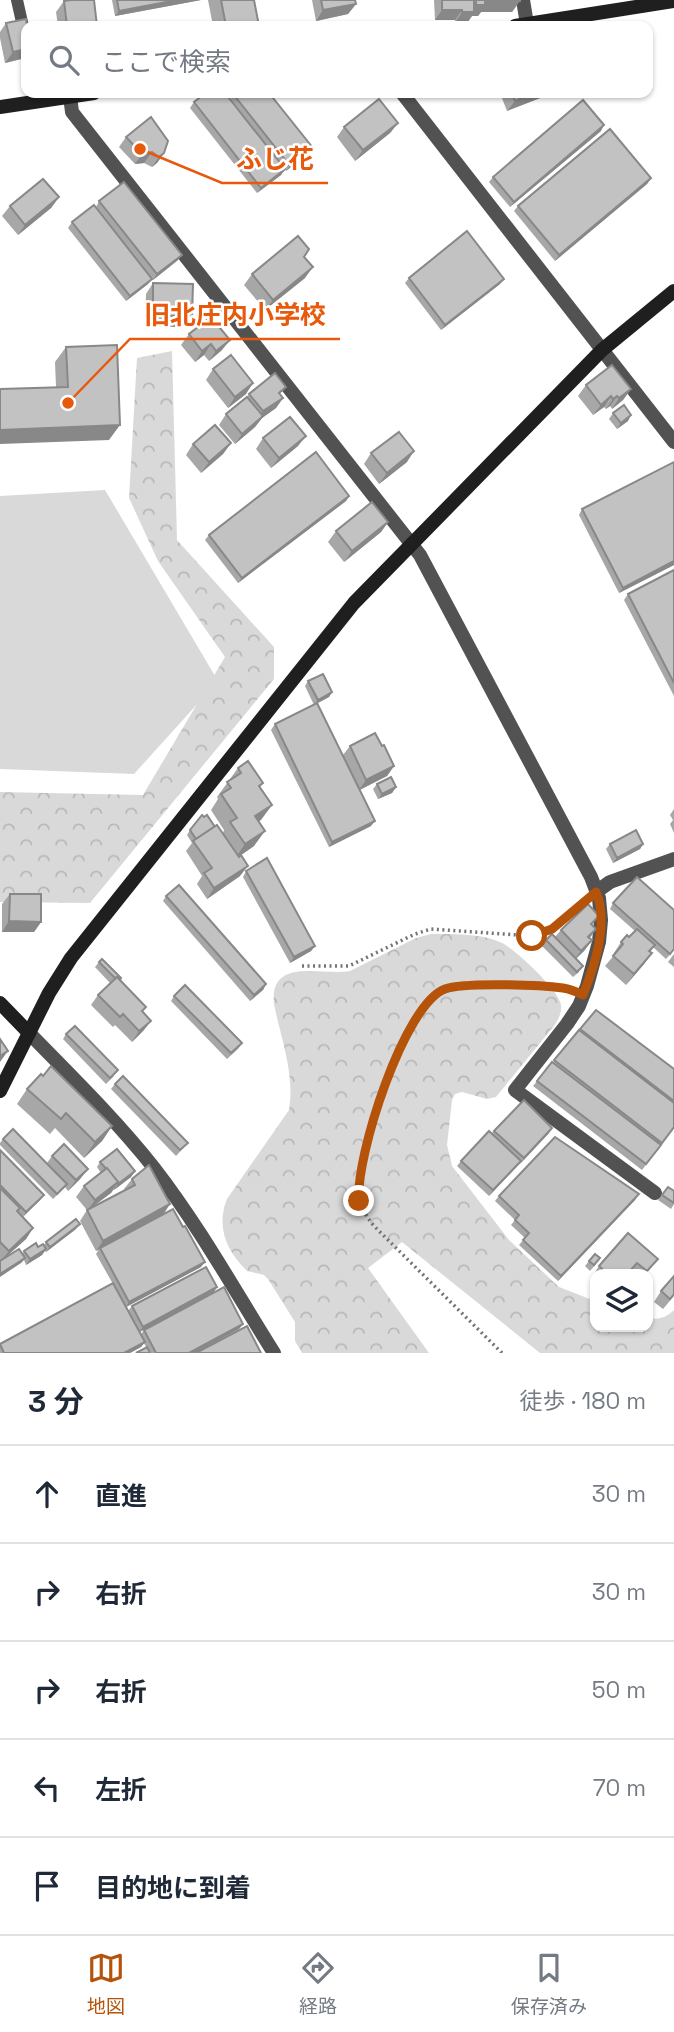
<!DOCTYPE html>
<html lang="ja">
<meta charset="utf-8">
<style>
body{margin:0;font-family:"Space Grotesk","Noto Sans JP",sans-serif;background:#f2f2f3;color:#1f2937}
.controls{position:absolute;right:21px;bottom:21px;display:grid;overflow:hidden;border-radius:14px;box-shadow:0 2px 5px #0004}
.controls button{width:63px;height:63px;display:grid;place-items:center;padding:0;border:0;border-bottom:2px solid #e0e1e3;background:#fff;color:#1f2937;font:35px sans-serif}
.stop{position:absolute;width:21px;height:21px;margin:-16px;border:5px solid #b45309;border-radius:50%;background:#fff}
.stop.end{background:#b45309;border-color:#fff;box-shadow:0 2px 7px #0008}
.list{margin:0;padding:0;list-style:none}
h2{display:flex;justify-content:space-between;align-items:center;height:91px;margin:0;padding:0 28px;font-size:30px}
h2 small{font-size:23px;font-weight:400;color:#747a83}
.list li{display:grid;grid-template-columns:46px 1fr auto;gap:21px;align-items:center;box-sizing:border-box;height:98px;padding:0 28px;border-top:2px solid #e0e1e3}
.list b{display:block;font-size:26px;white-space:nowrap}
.list em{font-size:23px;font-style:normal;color:#747a83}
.icon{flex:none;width:38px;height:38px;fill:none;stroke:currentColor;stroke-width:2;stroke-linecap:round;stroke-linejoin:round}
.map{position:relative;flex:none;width:674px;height:1353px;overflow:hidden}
.search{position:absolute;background:#fff;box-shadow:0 2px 5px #0004;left:21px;right:21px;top:21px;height:77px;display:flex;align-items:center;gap:18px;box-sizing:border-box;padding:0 24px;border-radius:14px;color:#747a83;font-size:26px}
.sheet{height:581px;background:#fff}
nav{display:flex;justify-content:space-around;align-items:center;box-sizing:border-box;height:98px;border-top:2px solid #e0e1e3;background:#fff;font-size:19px;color:#747a83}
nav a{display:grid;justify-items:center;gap:4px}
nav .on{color:#b45309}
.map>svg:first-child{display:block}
.grass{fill:#d9d9d9}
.forest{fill:url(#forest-crowns)}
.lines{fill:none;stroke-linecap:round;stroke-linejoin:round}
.path{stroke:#747474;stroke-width:3.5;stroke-dasharray:2 3.5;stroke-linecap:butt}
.lane{stroke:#525252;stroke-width:12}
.street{stroke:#525252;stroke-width:14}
.secondary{stroke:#1f1f1f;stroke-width:14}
.wall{fill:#a7a7a7}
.shaded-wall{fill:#888}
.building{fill:#c2c2c2;stroke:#888;stroke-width:2}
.route{stroke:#b45309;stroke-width:9}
.leader{fill:none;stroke:#e8590c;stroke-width:2.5}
.callout-dot{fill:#e8590c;stroke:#fff;stroke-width:2.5}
.callout-label{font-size:26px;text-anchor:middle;font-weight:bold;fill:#e8590c;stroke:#fff;stroke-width:5;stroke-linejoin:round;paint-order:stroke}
</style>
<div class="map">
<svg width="674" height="1353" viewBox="0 0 674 1353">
<defs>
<pattern id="forest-crowns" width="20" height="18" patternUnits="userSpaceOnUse" patternTransform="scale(1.75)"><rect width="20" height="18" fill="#d9d9d9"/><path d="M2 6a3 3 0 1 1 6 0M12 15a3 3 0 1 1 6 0" fill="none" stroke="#b8b8b8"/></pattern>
</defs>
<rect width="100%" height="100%" fill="#fff"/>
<polygon class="grass" points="105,490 218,681 134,774 0,769 0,496"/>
<g class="forest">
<polygon points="172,351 177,540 274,647 274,679 90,903 0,902 0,792 143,795 225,657 158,561 129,498 137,358"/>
<path d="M431 934C452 934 482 933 502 943 515 949 560 991 561 1005 562 1013 558 1020 554 1026L496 1097 487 1099 462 1092 455 1094 452 1100 447 1145 452 1166 509 1240 559 1287 595 1301V1327H648V1318C659 1320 665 1318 674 1310V1353H540L402 1242 368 1268 429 1353H302L295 1341V1322L268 1279 264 1275 247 1271C226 1250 216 1227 227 1199L289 1110C295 1074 281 1039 274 1004 269 956 323 976 350 971L416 938Z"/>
</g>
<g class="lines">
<g class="path">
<polyline points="302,966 349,966 415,934 431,929 532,936 552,929 581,904"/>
<path d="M502 1353 374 1226C359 1208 356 1194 360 1171 372 1127 400 1009 444 989 462 981 544 986 567 988"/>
</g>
<polyline class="lane" points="17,0 26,40"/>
<g class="street">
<polyline points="523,0 527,24"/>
<polyline points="402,93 674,442"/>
<polyline points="70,96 72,112 420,555 591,877 599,898 601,920 599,942 587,986 579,1006 567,1024 515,1090 655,1193"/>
<polyline points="596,892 610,882 674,859"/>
<path d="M29 1033C72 1077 116 1120 154 1168 199 1226 235 1291 274 1353"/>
</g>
<g class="secondary">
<polyline points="515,26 674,1"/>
<polyline points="0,107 94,93"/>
<polyline points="0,1003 29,1033"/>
<polyline points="0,1091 49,993 71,958 354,603 602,350 674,291"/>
</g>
</g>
<g class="wall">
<polygon points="112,0 201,0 115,16"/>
<polygon points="208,0 254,0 259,26 213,26"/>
<polygon points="312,0 355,0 356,4 348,14 316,21"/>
<polygon points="434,0 520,0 512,12 481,12 478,16 472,16 467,23 455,23 455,20 435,20"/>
<polygon points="64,1 97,26 58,26 56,12"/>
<polygon points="6,23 26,26 26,56 25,58 5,63 0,38 0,32"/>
<polygon points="500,93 553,93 507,111"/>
<polygon points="234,95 313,148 309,153 286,171 285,169 281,175 257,193 190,108 194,102 230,100"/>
<polygon points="398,123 390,133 355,161 337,137 344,127"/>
<polygon points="601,131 510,207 489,182 493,177"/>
<polygon points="126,137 164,153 157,163 152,167 144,163 135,164 119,147"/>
<polygon points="651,178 647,184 555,261 514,211 518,206"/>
<polygon points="59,197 51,208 18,235 2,216 10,206"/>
<polygon points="99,201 178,260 153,280 96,207"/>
<polygon points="72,222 148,284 126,301 68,228"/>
<polygon points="252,274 305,278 265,310 244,285"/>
<polygon points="409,278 500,284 441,330 405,283"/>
<polygon points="153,283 185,327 145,326 146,294"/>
<polygon points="189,334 222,350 209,361 204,355 195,362 181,345"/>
<polygon points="66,347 109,440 56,387 55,362"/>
<polygon points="213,369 246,394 228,408 206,380"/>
<polygon points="586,385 631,389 623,400 612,409 610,406 606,409 604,407 593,415 578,396"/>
<polygon points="249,394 281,395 283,398 276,408 262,418 255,427 235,444 219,425 226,414 246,398"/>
<polygon points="613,413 628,421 617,429 609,419"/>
<polygon points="263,438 298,446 271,468 256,449"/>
<polygon points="231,443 223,454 201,473 186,455 193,444"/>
<polygon points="371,453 407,462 379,484 364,464"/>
<polygon points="349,496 346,501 238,583 205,540 209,535"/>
<polygon points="582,509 674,565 619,593 579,515"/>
<polygon points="388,522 381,532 344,562 328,542 336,531"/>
<polygon points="674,570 674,696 624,600 628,594"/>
<polygon points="308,681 332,692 329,697 314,705 305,686"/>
<polygon points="275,724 343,755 350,746 382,746 394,766 387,776 360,790 371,826 329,847 271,730"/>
<polygon points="238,768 263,783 260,787 272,805 259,821 254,846 241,855 240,876 207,899 197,884 202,876 186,851 192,843 187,835 190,830 215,827 223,833 224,830 211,810 218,799 217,797"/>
<polygon points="377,784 396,787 392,793 378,799 373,789"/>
<polygon points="674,809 674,833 670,824 673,820 670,815"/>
<polygon points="610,844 643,844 640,849 613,863 606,849"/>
<polygon points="246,871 315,946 311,951 290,963 243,877"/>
<polygon points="10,894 41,922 34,932 2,932 2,904"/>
<polygon points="166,896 266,984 263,990 250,1001 163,901"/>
<polygon points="613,903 674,950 666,959 653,947 644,964 626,985 605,966 615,954 614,953 621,942 629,937 635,931 610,909"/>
<polygon points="593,925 596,929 590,938 592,940 584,951 576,959 579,972 573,977 542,946 546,940 555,937 561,930"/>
<polygon points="674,954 674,967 668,962"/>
<polygon points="99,962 120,980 146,1007 142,1012 151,1021 143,1031 132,1042 115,1025 113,1027 91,1005 98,995 110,983 95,967"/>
<polygon points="174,996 242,1043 238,1049 227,1059 171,1001"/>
<polygon points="596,1010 674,1069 674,1128 642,1170 533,1086"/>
<polygon points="66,1034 114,1076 106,1084 63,1039"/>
<polygon points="115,1084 188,1143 176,1156 111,1089"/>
<polygon points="27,1089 112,1126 102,1141 84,1158 55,1128 50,1134 17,1104"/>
<polygon points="494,1131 549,1133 489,1196 457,1166 461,1161"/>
<polygon points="3,1139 47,1163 52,1156 88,1169 80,1179 68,1191 65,1187 53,1199 0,1145 0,1143"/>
<polygon points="0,1150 40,1200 22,1217 33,1228 26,1239 4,1259 22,1254 24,1251 44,1245 46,1242 76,1229 46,1252 45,1251 42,1255 26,1265 24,1260 21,1263 0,1260"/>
<polygon points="100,1162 135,1171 131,1177 114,1190 114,1189 111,1193 89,1209 125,1190 124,1189 132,1179 164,1214 201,1267 126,1307 128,1311 132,1306 217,1287 213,1293 140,1332 141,1334 144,1330 243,1324 239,1329 195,1353 136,1353 146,1347 144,1343 141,1347 130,1353 0,1353 0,1346 113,1284 96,1254 99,1249 96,1251 80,1221 87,1210 76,1197 84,1186 101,1173 97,1167"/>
<polygon points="668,1187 674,1191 674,1204 671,1209 658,1200"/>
<polygon points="639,1194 635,1200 558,1281 519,1245 525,1238 511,1225 515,1220 495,1201 499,1196"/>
<polygon points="628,1233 650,1269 646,1274 631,1274 630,1273 629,1274 595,1274 595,1280 592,1277 599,1266"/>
<polygon points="589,1261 596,1264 590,1271 585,1266"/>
<polygon points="661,1291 674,1296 663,1309 654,1302"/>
</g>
<g class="shaded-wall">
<polygon points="177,0 201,0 115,16 119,11"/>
<polygon points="485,1 520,1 512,12 481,12 478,16 472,16 467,23 455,23 462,12 471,12 476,5"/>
<polygon points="356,4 348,14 316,21 323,10"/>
<polygon points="442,10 462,10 455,20 435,20"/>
<polygon points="26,49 26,56 25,58 5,63 13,52"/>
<polygon points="534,93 553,93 507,111 515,101"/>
<polygon points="398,123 390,133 355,161 363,150"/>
<polygon points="604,125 601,131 510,207 514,202"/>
<polygon points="313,148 309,153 286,171 290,166"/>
<polygon points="152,152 144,163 135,164 142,154"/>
<polygon points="164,153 157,163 152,167 159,157"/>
<polygon points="285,169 281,175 257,193 261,188"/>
<polygon points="651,178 647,184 555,261 559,255"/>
<polygon points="59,197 51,208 18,235 25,225"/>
<polygon points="182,255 178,260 153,280 157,274"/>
<polygon points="313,267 305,278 265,310 273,300"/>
<polygon points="152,279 148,284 126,301 130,296"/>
<polygon points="504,279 500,284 441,330 445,325"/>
<polygon points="153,316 192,316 185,327 145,326"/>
<polygon points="230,340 222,350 209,361 216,351"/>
<polygon points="211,344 204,355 195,362 202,351"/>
<polygon points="253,383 246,394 228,408 235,397"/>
<polygon points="631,389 623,400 612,409 619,398"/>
<polygon points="611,396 604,407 593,415 601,405"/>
<polygon points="617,396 610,406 606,409 613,399"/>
<polygon points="283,398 276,408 262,418 255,427 235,444 242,434 256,422 263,411"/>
<polygon points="631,415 628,421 617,429 621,423"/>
<polygon points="120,425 109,440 0,444 0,430"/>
<polygon points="306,436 298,446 271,468 279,458"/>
<polygon points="231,443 223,454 201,473 209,462"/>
<polygon points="414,451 407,462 379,484 387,473"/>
<polygon points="349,496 346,501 238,583 242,578"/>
<polygon points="388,522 381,532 344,562 352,551"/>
<polygon points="674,561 674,565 619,593 623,588"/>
<polygon points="332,692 329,697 314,705 318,700"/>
<polygon points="394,766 387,776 359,790 366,780"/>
<polygon points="396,787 392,793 378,799 382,794"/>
<polygon points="272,805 261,820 244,831 255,816"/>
<polygon points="375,821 371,826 329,847 332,842"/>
<polygon points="265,831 254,846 234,860 245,844"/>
<polygon points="643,844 640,849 613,863 617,858"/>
<polygon points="248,866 240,876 207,899 214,888"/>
<polygon points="9,921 41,922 34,932 2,932"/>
<polygon points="592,940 584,951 573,961 581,951"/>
<polygon points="315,946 311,951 290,963 294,957"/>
<polygon points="652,953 644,964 626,985 634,974"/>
<polygon points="266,984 263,990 250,1001 254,995"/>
<polygon points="151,1021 143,1031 132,1042 139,1031"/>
<polygon points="8,1051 0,1062 0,1056"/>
<polygon points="112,1126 102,1141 84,1158 95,1142"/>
<polygon points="552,1128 549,1133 520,1164 524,1158"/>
<polygon points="521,1161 517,1166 489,1196 493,1190"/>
<polygon points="88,1169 80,1179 68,1191 76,1180"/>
<polygon points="135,1171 131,1177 114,1190 118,1184"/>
<polygon points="118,1182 111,1193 87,1211 95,1200"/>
<polygon points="639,1194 635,1200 558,1281 561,1276"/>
<polygon points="44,1195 40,1200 22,1218 26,1212"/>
<polygon points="170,1204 163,1215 96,1251 103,1241"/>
<polygon points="80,1224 76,1229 46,1252 50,1247"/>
<polygon points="33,1228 26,1239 1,1261 9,1251"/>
<polygon points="46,1249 42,1255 26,1265 30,1259"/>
<polygon points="25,1258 21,1263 0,1277 0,1274"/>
<polygon points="205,1262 201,1267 126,1307 129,1302"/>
<polygon points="217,1287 213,1293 139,1332 143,1327"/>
<polygon points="243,1324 239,1329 195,1353 189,1353"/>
<polygon points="145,1342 141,1347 130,1353 124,1353"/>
</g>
<g class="building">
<polygon points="71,0 94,0 97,26 67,26 64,1"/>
<polygon points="117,0 177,0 119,11"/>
<polygon points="221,0 254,0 259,26 226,26"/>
<polygon points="321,0 355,0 356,4 323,10"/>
<polygon points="442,0 474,0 474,12 462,12 462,10 442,10"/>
<polygon points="476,0 520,0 520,1 485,1 485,5 476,5"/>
<polygon points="26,19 27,26 26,26 26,49 13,52 6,23"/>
<polygon points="57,23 58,26 49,26 49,24"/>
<polygon points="206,93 225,93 285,169 261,188 194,102"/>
<polygon points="237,93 269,93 313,148 290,166 234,95"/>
<polygon points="512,93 534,93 515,101"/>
<polygon points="379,99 398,123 363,150 344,127"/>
<polygon points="583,100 604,125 514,202 493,177"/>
<polygon points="151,117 168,141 164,153 159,157 152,152 142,154 126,137"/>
<polygon points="610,129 651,178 559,255 518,206"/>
<polygon points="43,179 59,197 25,225 10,206"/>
<polygon points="124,182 182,255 157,274 99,201"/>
<polygon points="94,205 152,279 130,296 72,222"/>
<polygon points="467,231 504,279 445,325 409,278"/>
<polygon points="298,236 309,249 304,257 313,267 273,300 252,274"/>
<polygon points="153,283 193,284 192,316 153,316"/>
<polygon points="211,317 230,340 216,351 211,344 202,351 189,334"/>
<polygon points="117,345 120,425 0,430 0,389 68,387 66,347"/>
<polygon points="231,355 253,383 235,397 213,369"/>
<polygon points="612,365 631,389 619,398 617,396 613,399 611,396 601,405 586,385"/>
<polygon points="275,373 286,387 279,393 283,398 263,411 249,394"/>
<polygon points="247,397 263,416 242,434 226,414"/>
<polygon points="624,405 631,415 621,423 613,413"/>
<polygon points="290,417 306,436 279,458 263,438"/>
<polygon points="215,425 231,443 209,462 193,444"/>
<polygon points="399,432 414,451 387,473 371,453"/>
<polygon points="316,452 349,496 242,578 209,535"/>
<polygon points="674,462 674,561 623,588 582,509"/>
<polygon points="372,502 388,522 352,551 336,531"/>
<polygon points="674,570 674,683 628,594"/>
<polygon points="323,674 332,692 318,700 308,681"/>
<polygon points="317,703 375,821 332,842 275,724"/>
<polygon points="375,733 382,746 384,745 394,766 366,780 350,746"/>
<polygon points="248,761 263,783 259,786 272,805 255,816 265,831 245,844 230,822 237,818 221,794 231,788 227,782 241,773 238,768"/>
<polygon points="391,777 396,787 382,794 377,784"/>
<polygon points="202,815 204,817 207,815 215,827 196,839 190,830"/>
<polygon points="217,825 239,857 241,855 248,866 214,888 204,873 212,868 193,841"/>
<polygon points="636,830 643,844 617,858 610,844"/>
<polygon points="267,858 315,946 294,957 246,871"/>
<polygon points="637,877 674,910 674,949 670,954 613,903"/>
<polygon points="179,885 266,984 254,995 166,896"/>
<polygon points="10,894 41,894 41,922 9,921"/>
<polygon points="588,904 599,916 591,924 596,929 588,937 592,940 581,951 561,930"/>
<polygon points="637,929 655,945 649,951 652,953 634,974 613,956 623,944 621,942 627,935 629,937"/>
<polygon points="552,934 583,966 577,972 546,940"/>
<polygon points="102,959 121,978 120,980 117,977 115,978 99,962"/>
<polygon points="117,977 146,1007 142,1011 151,1021 139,1031 123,1014 120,1017 98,995"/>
<polygon points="185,985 242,1043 231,1053 174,996"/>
<polygon points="596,1010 674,1069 674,1101 580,1029"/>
<polygon points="75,1026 118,1070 110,1078 66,1034"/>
<polygon points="579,1030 674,1103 674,1127 662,1143 554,1060"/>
<polygon points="0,1039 8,1051 0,1056"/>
<polygon points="552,1062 661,1145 646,1164 537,1081"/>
<polygon points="51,1066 112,1126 95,1142 66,1113 61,1119 27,1089 41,1074 43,1076"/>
<polygon points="123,1076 188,1143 180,1150 115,1084"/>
<polygon points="524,1100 552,1128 524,1158 494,1131"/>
<polygon points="13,1129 67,1184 57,1194 3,1139"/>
<polygon points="489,1131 521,1161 493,1190 461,1161"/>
<polygon points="555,1137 639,1194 561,1276 523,1240 529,1233 515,1220 519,1215 499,1196"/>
<polygon points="64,1144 88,1169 76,1180 52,1156"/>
<polygon points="117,1149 135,1171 118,1184 118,1182 100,1162"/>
<polygon points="0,1150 44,1195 26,1212 0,1185"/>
<polygon points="149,1165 170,1204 103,1241 87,1210 135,1185 132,1179"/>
<polygon points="107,1168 118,1182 95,1200 84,1186"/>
<polygon points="668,1187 674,1191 674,1203 662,1195"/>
<polygon points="0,1188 20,1208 17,1211 33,1228 9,1251 0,1242"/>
<polygon points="173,1209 183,1227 185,1226 205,1262 129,1302 100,1248"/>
<polygon points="76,1219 80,1224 50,1247 46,1242"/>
<polygon points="628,1233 658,1259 647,1271 637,1263 627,1274 608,1274 599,1266"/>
<polygon points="36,1243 38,1247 43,1244 46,1249 30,1259 24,1251"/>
<polygon points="19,1249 25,1258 0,1274 0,1261"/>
<polygon points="595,1254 600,1258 594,1265 589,1261"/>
<polygon points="206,1267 217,1287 143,1327 132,1306"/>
<polygon points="674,1276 674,1294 670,1299 661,1291"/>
<polygon points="113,1283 145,1342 124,1353 4,1353 0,1344"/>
<polygon points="224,1287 243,1324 189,1353 156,1353 144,1330"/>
<polygon points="247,1326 261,1353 196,1353"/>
<polygon points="147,1347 150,1353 136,1353"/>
</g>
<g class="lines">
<path class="route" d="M359 1201C355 1158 404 1004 445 989 464 982 540 985 563 988 570 989 577 992 583 995 595 965 609 923 596 892L552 929 532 936"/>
</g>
<path class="leader" d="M140 149L222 183H328M68 403L130 339H340"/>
<g class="callout-dot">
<circle cx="140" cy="149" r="7"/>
<circle cx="68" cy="403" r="7"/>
</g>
<g class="callout-label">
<text x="275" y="168">ふじ花</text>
<text x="235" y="324">旧北庄内小学校</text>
</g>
</svg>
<div class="controls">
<button><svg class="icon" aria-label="layers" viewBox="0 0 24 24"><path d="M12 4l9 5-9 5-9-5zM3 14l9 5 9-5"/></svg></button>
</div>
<div class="stop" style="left:532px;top:936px"></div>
<div class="stop end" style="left:359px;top:1201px"></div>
<div class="search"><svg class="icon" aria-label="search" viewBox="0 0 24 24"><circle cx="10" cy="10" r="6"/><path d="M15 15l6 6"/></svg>ここで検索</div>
</div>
<section class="sheet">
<h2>3 分<small>徒歩 · 180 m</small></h2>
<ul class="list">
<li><svg class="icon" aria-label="ahead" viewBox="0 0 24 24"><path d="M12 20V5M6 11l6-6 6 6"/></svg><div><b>直進</b></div><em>30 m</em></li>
<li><svg class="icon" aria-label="right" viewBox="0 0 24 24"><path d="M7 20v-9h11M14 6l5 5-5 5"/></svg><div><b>右折</b></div><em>30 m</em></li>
<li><svg class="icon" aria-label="right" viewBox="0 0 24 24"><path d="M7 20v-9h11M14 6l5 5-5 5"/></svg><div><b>右折</b></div><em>50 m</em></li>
<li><svg class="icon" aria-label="left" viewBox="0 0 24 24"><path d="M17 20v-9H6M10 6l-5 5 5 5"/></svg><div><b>左折</b></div><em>70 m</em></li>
<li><svg class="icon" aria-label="arrive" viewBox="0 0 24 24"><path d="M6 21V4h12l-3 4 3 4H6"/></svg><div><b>目的地に到着</b></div></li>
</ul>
</section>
<nav>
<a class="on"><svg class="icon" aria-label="map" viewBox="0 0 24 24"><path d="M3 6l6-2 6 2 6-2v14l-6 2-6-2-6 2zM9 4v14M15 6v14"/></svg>地図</a>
<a><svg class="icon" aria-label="directions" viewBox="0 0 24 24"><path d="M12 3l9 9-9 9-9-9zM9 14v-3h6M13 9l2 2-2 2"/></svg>経路</a>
<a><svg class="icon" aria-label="saved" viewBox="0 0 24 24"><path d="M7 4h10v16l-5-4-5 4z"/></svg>保存済み</a>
</nav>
